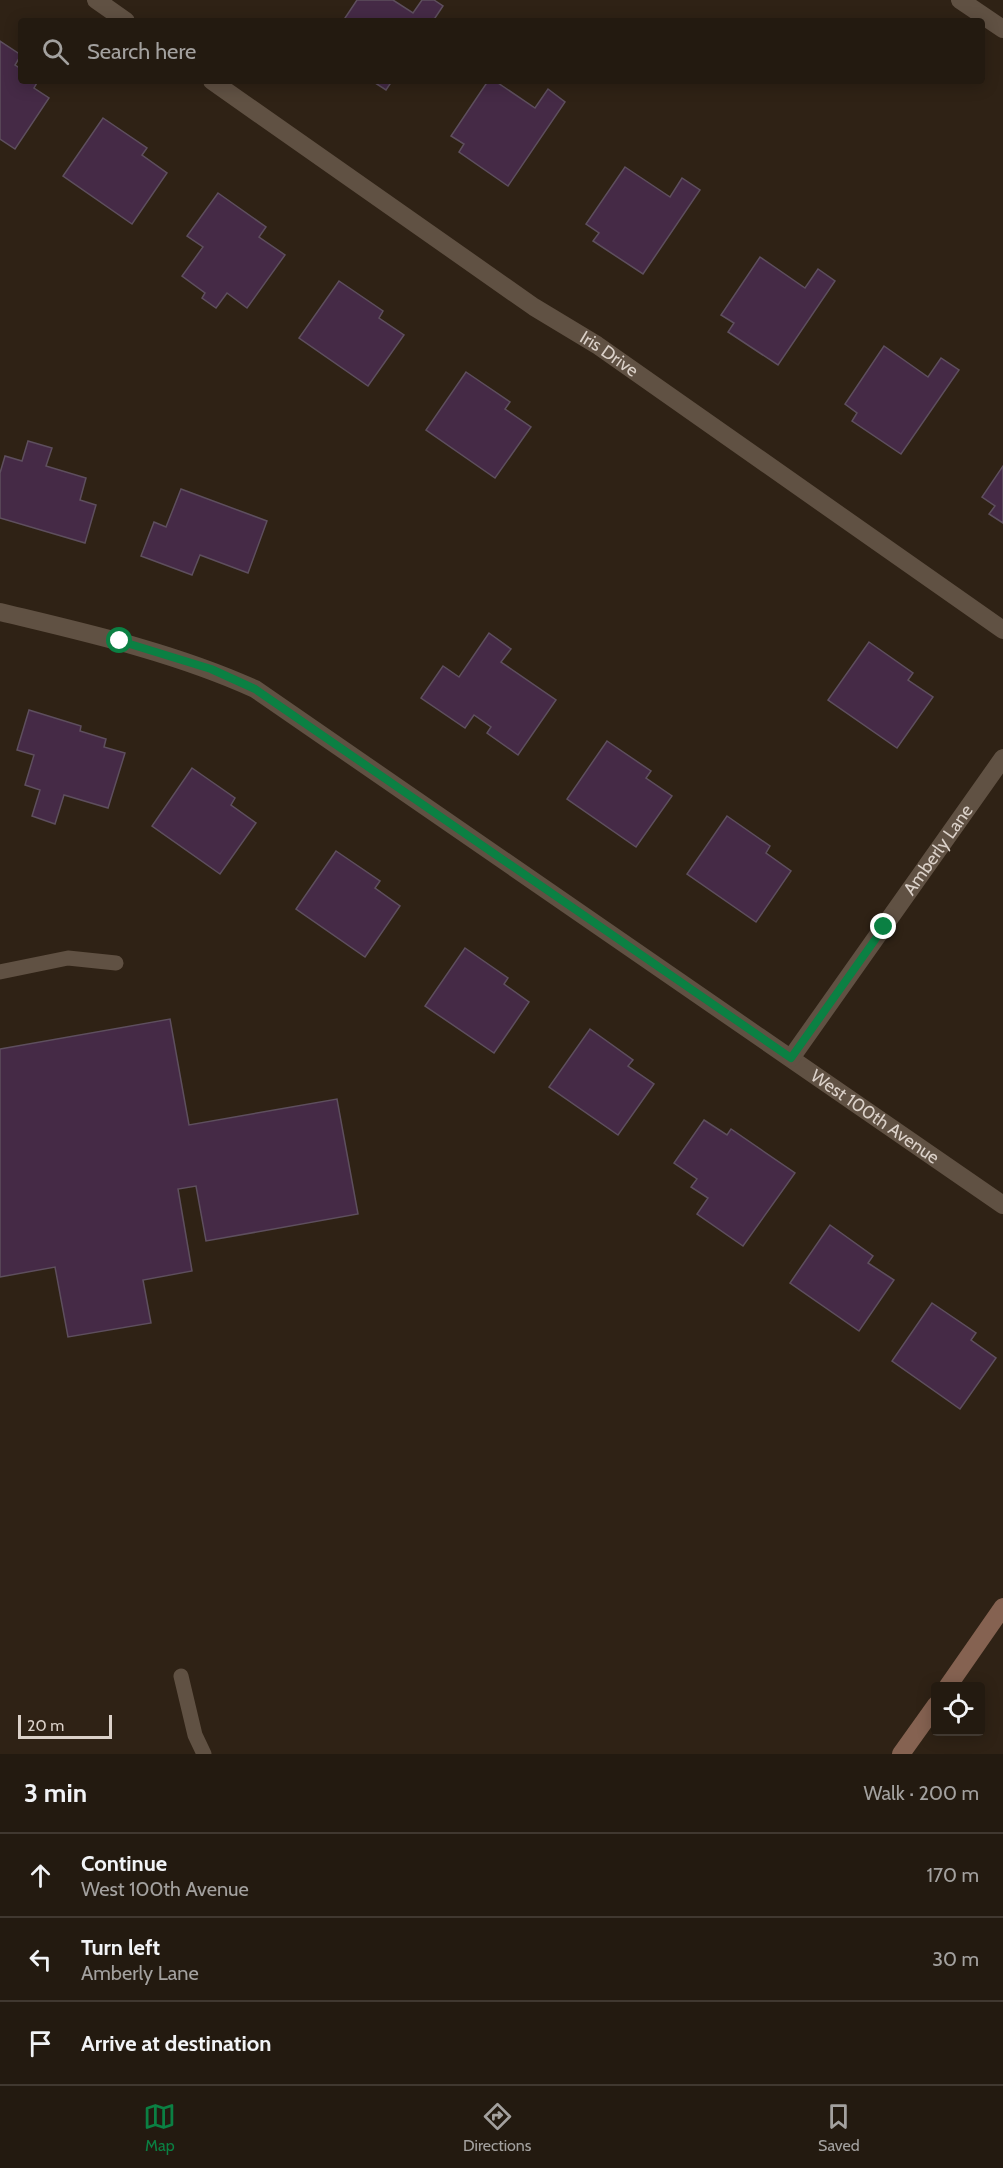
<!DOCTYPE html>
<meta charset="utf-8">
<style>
body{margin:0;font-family:Cabin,sans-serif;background:#2b2319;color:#f1f3f6}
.controls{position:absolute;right:18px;bottom:18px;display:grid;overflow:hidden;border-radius:6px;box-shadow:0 3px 15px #0003}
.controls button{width:54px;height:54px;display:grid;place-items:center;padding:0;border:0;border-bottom:2px solid #403830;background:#231a10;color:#f1f3f6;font:30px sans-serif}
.scale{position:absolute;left:18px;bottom:15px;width:94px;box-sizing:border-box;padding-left:6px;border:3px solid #dbd1c9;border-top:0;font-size:16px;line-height:21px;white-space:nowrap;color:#dbd1c9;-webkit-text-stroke:4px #2f2215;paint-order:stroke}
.stop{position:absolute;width:18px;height:18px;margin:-14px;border:4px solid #0b8043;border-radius:50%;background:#fff}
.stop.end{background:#0b8043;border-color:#fff;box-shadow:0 2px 6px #0008}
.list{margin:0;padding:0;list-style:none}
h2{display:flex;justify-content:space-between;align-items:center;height:78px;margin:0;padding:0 24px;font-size:26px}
h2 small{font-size:20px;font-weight:400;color:#a3a19f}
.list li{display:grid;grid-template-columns:39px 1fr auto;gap:18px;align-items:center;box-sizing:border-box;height:84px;padding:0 24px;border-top:2px solid #403830}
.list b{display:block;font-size:22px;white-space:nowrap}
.list p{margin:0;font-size:20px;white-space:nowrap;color:#a3a19f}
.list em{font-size:20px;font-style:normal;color:#a3a19f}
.icon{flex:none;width:33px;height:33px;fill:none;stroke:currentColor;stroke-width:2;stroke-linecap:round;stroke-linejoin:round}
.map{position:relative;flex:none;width:1003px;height:1754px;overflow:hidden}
.search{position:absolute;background:#231a10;box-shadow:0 3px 15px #0003;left:18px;right:18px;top:18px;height:66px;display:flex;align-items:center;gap:15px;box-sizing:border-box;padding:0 21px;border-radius:6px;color:#a3a19f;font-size:22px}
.sheet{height:330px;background:#231a10}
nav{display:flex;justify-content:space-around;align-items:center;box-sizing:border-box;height:84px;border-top:2px solid #403830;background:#231a10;font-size:16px;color:#a3a19f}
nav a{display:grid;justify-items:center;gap:3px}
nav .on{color:#0b8043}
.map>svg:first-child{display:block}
.building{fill:#452a46;stroke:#5e4f5e;stroke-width:1.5}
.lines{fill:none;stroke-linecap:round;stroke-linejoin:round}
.lane{stroke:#605143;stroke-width:15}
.street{stroke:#605143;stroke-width:18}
.secondary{stroke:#856251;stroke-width:18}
.route{stroke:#0b8043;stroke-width:8}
.labels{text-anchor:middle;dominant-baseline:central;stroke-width:5;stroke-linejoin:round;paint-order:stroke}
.street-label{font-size:18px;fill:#dbd1c9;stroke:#2f2215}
</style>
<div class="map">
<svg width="1003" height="1754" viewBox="0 0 1003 1754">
<rect width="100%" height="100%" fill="#2f2215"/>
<g class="building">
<polygon points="357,0 393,0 413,13 422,0 434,0 443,6 433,21 343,21"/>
<polygon points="0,41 21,55 15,65 21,69 21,81 38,81 34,88 49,98 15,149 0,139"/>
<polygon points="372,81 392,81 386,90"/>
<polygon points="488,81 495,81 535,108 548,89 565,102 508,186 459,152 464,144 451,136"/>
<polygon points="103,118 147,148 142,155 167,173 132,224 63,176"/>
<polygon points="625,167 670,197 682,178 700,190 643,274 593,241 599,233 586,224"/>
<polygon points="218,193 266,227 259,237 285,255 247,308 227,293 216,308 202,298 205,293 182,276 203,247 187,236"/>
<polygon points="760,257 805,288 818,269 835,281 778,365 728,332 734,323 721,315"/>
<polygon points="339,281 383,311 379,318 404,335 368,386 299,338"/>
<polygon points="884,346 928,377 941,358 959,370 901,454 852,421 857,413 845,404"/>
<polygon points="466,372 510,402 505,409 531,427 495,478 426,430"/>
<polygon points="28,441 52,448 46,466 86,478 80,500 96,505 85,543 0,518 0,473 5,456 22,461"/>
<polygon points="1003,466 1003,523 989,514 995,506 982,497"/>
<polygon points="181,489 267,521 248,573 200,555 192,575 141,556 154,522 166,527"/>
<polygon points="489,633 511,649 501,662 556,700 518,755 487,733 491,727 474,715 465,728 421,698 443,666 459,677"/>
<polygon points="869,642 913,673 908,680 933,697 897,748 828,700"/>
<polygon points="29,710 81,726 80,731 106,739 104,747 125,753 108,808 64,795 55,824 32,816 40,790 25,785 34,755 17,750"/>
<polygon points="607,741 651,771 646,778 672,796 636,847 567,799"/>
<polygon points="192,768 235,798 231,805 256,823 220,874 152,826"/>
<polygon points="727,816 770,846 766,853 791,871 756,922 687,874"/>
<polygon points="336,851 380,881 375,888 400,906 365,957 296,909"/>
<polygon points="465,948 508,978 504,984 529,1002 494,1053 425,1006"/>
<polygon points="170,1019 189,1125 337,1099 358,1214 206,1241 196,1186 178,1189 192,1271 143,1280 151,1323 68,1337 55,1267 0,1277 0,1049"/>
<polygon points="590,1029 633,1060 628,1066 654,1084 618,1135 549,1087"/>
<polygon points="704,1120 727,1135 731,1129 795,1173 743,1246 697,1214 708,1198 691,1187 697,1179 674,1163"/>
<polygon points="830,1225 873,1256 868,1263 894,1280 859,1331 790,1283"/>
<polygon points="932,1303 976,1333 971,1340 996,1358 960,1409 892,1361"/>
</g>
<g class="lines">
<g class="lane">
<polyline points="0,972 68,958 116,963"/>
<polyline points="181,1676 195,1735 204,1754"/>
</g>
<g class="street">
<polyline points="96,0 126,21"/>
<polyline points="960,0 1003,29"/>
<path id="s1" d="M212 81 534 307 597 345 1003 630"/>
<path id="s2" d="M0 612C87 633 173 652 255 689L1003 1205"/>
<path id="s3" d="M791 1058 1003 758"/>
</g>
<g class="secondary">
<polyline points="948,1686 1003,1607"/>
<polyline points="901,1754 936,1705"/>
</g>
</g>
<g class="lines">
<polyline class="route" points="120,641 211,669 255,689 791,1058 884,927"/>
</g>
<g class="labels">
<g class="street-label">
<text stroke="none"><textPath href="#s1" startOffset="482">Iris Drive</textPath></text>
<text stroke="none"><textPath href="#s3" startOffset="255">Amberly Lane</textPath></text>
<text stroke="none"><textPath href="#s2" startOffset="1020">West 100th Avenue</textPath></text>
</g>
</g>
</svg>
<div class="controls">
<button><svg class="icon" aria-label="locate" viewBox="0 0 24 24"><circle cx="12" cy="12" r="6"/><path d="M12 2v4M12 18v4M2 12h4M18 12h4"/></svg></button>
</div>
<div class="scale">20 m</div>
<div class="stop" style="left:120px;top:641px"></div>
<div class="stop end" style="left:884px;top:927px"></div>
<div class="search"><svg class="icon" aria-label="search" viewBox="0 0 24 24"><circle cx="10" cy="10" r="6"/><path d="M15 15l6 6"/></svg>Search here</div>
</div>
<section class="sheet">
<h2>3 min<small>Walk · 200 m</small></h2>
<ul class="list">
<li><svg class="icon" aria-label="ahead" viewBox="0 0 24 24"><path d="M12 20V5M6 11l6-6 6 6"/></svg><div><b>Continue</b><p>West 100th Avenue</p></div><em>170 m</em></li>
<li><svg class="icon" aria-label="left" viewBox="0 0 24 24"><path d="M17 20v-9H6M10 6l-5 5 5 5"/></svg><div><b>Turn left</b><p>Amberly Lane</p></div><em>30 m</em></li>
<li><svg class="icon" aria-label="arrive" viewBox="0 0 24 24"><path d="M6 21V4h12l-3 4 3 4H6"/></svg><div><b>Arrive at destination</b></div></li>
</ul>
</section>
<nav>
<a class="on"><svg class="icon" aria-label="map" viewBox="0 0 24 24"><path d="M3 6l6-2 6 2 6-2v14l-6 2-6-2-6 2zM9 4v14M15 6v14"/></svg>Map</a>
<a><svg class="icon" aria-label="directions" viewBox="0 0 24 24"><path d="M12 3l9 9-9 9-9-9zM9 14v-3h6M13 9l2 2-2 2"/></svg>Directions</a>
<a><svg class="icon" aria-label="saved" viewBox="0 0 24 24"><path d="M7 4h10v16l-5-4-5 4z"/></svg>Saved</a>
</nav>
